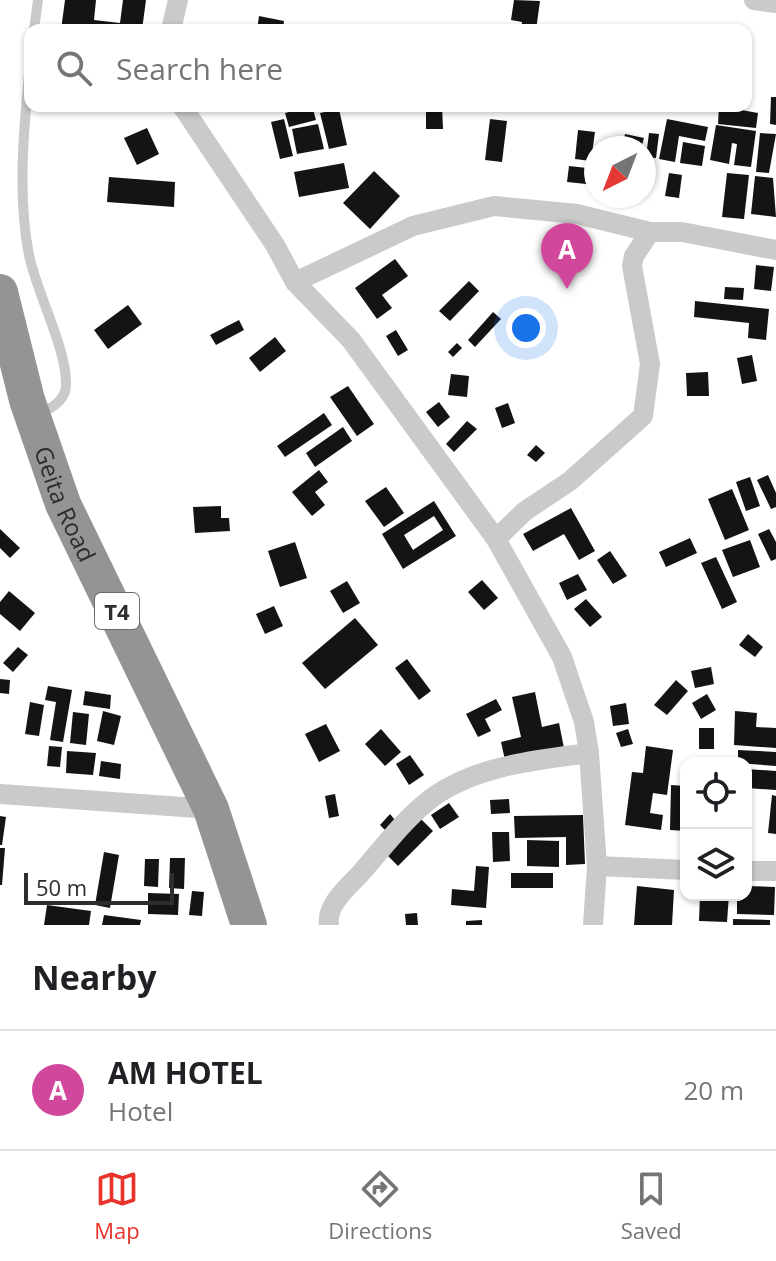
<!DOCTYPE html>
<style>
body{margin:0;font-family:"Open Sans",sans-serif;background:#f2f2f2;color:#202124}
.controls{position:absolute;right:24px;bottom:24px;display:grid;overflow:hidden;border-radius:16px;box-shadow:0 2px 6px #0004}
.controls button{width:72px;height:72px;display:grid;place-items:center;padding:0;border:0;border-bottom:2px solid #e0e0e0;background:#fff;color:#202124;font:40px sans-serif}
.compass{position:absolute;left:584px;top:136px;width:72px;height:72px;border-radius:50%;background:#fff;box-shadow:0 2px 6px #0004;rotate:222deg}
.scale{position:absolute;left:24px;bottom:20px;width:150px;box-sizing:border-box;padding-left:8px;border:4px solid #2d2d2d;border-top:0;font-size:22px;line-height:28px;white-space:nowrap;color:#2d2d2d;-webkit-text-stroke:6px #fff;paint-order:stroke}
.you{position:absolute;left:526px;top:328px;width:28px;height:28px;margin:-20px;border:6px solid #fff;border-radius:50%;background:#1a73e8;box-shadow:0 0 0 12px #1a73e833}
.badge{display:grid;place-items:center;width:52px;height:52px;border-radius:50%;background:#e8342a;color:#fff;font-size:26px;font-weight:700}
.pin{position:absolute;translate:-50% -66px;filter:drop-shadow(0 2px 4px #0008)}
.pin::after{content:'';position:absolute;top:42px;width:28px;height:24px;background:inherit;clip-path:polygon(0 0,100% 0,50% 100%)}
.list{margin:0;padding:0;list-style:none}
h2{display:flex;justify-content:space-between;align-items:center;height:104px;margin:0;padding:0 32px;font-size:34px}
h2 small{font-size:26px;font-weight:400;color:#757577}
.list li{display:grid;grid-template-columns:52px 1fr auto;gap:24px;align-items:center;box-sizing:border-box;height:120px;padding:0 32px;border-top:2px solid #e0e0e0}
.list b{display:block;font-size:30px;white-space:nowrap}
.list p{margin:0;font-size:26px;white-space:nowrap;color:#757577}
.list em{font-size:26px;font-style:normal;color:#757577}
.icon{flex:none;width:44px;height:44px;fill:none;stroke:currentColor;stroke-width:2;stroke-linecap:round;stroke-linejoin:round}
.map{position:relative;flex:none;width:776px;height:925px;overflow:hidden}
.search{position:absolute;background:#fff;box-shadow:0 2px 6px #0004;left:24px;right:24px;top:24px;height:88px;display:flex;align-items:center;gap:20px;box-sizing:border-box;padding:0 28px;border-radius:16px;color:#757577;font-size:30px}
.sheet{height:224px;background:#fff}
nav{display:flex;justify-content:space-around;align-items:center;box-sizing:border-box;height:112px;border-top:2px solid #e0e0e0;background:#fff;font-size:22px;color:#757577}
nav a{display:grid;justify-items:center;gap:4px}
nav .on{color:#e8342a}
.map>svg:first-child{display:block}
.building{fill:#141414;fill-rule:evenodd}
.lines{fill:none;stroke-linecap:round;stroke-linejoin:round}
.lane{stroke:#cacaca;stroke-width:10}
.street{stroke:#cacaca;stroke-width:20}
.highway{stroke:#949494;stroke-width:36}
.labels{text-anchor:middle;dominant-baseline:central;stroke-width:8;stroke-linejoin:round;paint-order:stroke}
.shield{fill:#fff;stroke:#6c6c6c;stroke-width:2}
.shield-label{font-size:22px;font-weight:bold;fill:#2d2d2d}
.street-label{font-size:24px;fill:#2d2d2d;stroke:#fff}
</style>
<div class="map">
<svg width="776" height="925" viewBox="0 0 776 925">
<rect width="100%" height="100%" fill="#fff"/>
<g class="building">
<polygon points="65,0 96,0 94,20 120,23 123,0 146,0 142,30 61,30"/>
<polygon points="514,0 540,1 536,30 521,30 522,22 511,20"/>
<polygon points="259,16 284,21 283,30 257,30"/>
<polygon points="771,97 776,97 776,125 770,124"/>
<polygon points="312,106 316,120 289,127 285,113"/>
<polygon points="426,106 442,106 443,129 426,129"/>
<polygon points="674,106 705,106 704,112"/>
<polygon points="719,106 758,113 756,128 718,124"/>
<polygon points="339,109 347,145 329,149 320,113"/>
<polygon points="284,119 293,156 280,159 271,122"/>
<polygon points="490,119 507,121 502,162 485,160"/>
<polygon points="667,119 708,127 705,141 679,136 675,162 659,159"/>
<polygon points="318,124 324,149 297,154 292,129"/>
<polygon points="716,125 756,131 751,167 734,165 737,144 732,143 729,164 710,160"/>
<polygon points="147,128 159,154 137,165 124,138"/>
<polygon points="578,130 595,132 591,161 575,159"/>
<polygon points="649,133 659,134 656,158 646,157"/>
<polygon points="760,133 776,134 769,173 756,172"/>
<polygon points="625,134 644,138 641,148 622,148"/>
<polygon points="683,142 705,146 702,166 680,163"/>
<polygon points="344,163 349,188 299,197 294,172"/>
<polygon points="569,166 596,169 596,185 567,182"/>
<polygon points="374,171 400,196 370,229 343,203"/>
<polygon points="669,173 682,175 679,198 665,196"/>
<polygon points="727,173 749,175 744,219 722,217"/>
<polygon points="755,176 773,178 776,217 751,214"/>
<polygon points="109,177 175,182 174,207 107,202"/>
<polygon points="395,259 408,276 382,295 392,308 377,319 355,288"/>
<polygon points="756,265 774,267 771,291 754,289"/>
<polygon points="469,281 479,291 450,321 439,311"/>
<polygon points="725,287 744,288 743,300 724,299"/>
<polygon points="695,301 769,309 766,340 748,338 749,323 694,317"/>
<polygon points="128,305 142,324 108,349 94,330"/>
<polygon points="493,312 501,319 475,347 468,340"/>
<polygon points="239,320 244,330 216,345 210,335"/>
<polygon points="396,330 408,350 398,356 386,336"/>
<polygon points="275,337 286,351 260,372 249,358"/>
<polygon points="457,343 462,348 453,357 448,352"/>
<polygon points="752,355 757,381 742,384 737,358"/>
<polygon points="708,372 709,396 687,396 686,373"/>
<polygon points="451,374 469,376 467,397 448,395"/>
<polygon points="348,386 374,424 357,436 330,397"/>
<polygon points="439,402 450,417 438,427 426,412"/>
<polygon points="508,403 515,423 502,428 495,408"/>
<polygon points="324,413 332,425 285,457 277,446"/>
<polygon points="467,421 477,429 454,452 446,444"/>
<polygon points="343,427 352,441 315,467 306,453"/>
<polygon points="536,445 545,453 536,462 527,455"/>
<polygon points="319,470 328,482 315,492 325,505 312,516 292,492"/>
<polygon points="768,475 776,493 776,507 771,509 757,480"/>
<polygon points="750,477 760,506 746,511 736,482"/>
<polygon points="386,487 404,513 384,527 365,501"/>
<polygon points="732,489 749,530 725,540 708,499"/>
<path d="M434 501 456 536 403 569 382 534ZM434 516 443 530 413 550 404 535Z"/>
<polygon points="221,506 221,518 229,518 230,531 195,533 193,507"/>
<polygon points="571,508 595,551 579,560 564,534 533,551 523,534"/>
<polygon points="0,529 20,548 10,558 0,548"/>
<polygon points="769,529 776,542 776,559 771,561 758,534"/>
<polygon points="690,538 697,553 666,567 659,552"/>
<polygon points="750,540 760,567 733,577 722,550"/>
<polygon points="295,542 307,578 280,587 268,551"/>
<polygon points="610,551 627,576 613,584 597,560"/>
<polygon points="716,557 737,602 722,609 701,563"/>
<polygon points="578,574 587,590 567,600 559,583"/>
<polygon points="482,580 498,598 484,610 468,592"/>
<polygon points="347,581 360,603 343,613 330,591"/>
<polygon points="9,591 35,613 20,631 0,614 0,602"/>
<polygon points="586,599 602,617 590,627 574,609"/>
<polygon points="274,606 283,626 265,634 256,614"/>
<polygon points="355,618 378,645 325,689 302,663"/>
<polygon points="748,634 763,647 755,657 739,645"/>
<polygon points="18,647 28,655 13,672 3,663"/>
<polygon points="407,659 431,691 419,700 395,668"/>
<polygon points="711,667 714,684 695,688 691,671"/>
<polygon points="0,679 10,680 9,694 0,693"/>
<polygon points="676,680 688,691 667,715 654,705"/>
<polygon points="48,686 72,690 63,742 50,740 56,702 45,700"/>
<polygon points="85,691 111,695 110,709 83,705"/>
<polygon points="535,692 542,727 559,723 564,748 505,760 501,742 521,737 512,697"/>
<polygon points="707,694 716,710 701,719 692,703"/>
<polygon points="496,699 502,710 485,719 491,731 478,737 466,714"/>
<polygon points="30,702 44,705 39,736 25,734"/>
<polygon points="626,703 629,724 613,726 610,706"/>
<polygon points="103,711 121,716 114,745 97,741"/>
<polygon points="735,711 757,713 756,727 776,728 776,748 734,745"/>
<polygon points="73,712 89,714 86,745 70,743"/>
<polygon points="326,724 340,751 319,762 305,734"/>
<rect x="699" y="728" width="15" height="21"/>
<polygon points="381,729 401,752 385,766 365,744"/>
<polygon points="628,729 633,744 621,747 616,733"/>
<polygon points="49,746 62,747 60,767 47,766"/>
<polygon points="646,746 673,750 667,795 653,793 650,813 663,815 661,830 625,825 632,772 643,773"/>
<polygon points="738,750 776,752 776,766 738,763"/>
<polygon points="67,751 96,753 93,775 66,773"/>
<polygon points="410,755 424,775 409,785 396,764"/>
<polygon points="101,761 121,764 120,779 99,776"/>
<polygon points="746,769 776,771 776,790 746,788"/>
<polygon points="671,785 686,786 686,831 670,830"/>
<polygon points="335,794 339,816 329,818 325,796"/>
<polygon points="772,795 776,796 776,834 768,833"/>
<polygon points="509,799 510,813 491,814 490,800"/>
<polygon points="449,803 459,817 440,829 431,815"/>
<polygon points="390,814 395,820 385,830 380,825"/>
<polygon points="583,815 585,864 566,865 566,837 515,838 514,816"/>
<polygon points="0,816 6,817 2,845 0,845"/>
<polygon points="421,819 433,831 398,866 387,855"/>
<polygon points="492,832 509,832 510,861 493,862"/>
<polygon points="527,840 559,841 559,867 527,866"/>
<polygon points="0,848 5,848 2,885 0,885"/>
<polygon points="104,852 119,855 110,908 95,905"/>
<polygon points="170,858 185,858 184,889 169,888"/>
<polygon points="145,859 159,859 158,887 144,886"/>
<polygon points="476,866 489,867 486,908 451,905 452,889 474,891"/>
<rect x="511" y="873" width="42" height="15"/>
<polygon points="637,886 674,890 672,925 634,925"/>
<polygon points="746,886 775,887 774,915 737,914 737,895 746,895"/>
<polygon points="192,891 204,892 202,916 189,915"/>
<polygon points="148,893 179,894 178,915 148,914"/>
<polygon points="700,895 729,895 727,922 699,921"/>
<polygon points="47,905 91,911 89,925 44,925"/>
<polygon points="417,913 418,925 406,925 405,914"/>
<polygon points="104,915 141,920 140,925 102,925"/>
<polygon points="733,919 770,920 770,925 733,925"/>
<polygon points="482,920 482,925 466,925 466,921"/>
</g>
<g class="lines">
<g class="lane">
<polyline points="34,30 38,0"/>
<path d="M30 64C24 126 17 194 29 255 37 294 67 349 66 385 66 401 51 409 38 414"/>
</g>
<g class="street">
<polyline points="754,0 776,3"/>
<polyline points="171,30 178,0"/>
<polyline points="182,106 275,245 295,282 351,340 496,539 562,657 584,722 589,753 597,866 593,925"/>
<polyline points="295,282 413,226 494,206 577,214 650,232 682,232 776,250"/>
<polyline points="496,539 525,511 570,481 643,416 650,364 632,266 634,256 650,232"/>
<polyline points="0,794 211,809"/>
<polyline points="597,866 686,870"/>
<polyline points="746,871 776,871"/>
<path d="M329 925C326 905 347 888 360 874 384 847 406 816 436 795 480 765 538 760 589 753"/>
</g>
<path class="highway" id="s1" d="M0 292 27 400 63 504 211 809 249 925"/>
</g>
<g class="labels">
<rect class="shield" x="95" y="593" width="44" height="36" rx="6"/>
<g class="shield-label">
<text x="117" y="611">T4</text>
</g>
<g class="street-label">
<text stroke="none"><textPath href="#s1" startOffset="222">Geita Road</textPath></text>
</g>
</g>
</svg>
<div class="controls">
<button><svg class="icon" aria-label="locate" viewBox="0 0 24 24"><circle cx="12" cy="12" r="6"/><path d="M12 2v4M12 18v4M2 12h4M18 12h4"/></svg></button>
<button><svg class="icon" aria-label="layers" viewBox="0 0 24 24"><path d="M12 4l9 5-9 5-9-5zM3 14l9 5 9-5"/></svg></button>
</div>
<svg class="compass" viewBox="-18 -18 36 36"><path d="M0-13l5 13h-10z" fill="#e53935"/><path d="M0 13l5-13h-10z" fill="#757577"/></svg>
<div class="scale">50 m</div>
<div class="you"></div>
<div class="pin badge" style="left:567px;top:289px;background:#d1479c">A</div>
<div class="search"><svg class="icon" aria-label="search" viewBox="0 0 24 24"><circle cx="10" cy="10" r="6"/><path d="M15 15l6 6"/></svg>Search here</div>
</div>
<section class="sheet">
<h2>Nearby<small></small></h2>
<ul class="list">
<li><span class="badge" style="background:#d1479c">A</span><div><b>AM HOTEL</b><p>Hotel</p></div><em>20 m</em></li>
</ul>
</section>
<nav>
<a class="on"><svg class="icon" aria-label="map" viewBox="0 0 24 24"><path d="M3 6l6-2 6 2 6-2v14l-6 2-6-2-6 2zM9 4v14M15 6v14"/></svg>Map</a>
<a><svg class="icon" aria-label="directions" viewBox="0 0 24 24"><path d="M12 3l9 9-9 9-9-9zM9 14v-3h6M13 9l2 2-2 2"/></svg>Directions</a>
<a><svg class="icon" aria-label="saved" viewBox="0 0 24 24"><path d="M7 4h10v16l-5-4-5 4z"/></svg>Saved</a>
</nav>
